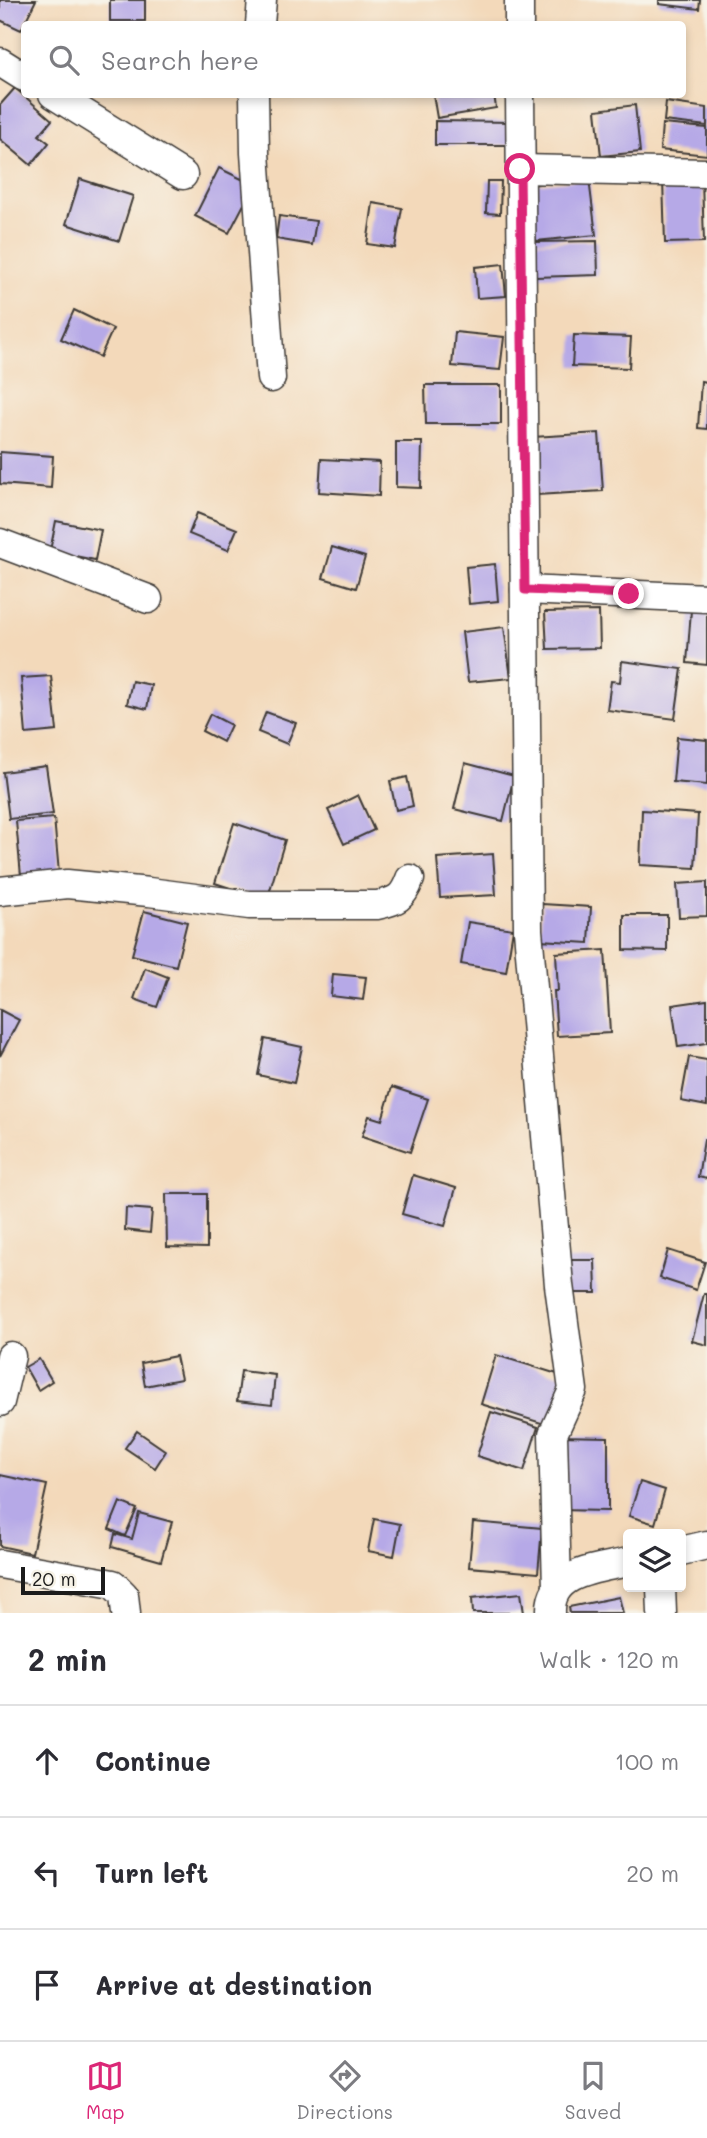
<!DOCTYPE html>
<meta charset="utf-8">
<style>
body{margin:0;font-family:Mali,sans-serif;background:#f2f2f3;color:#2b2b33}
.controls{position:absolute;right:21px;bottom:21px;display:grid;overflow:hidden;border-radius:7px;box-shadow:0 4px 10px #0003}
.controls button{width:63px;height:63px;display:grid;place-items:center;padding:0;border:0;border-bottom:2px solid #e1e1e2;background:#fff;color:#2b2b33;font:35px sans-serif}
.scale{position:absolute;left:21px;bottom:18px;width:84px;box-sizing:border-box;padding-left:7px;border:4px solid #1c1c1c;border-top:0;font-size:19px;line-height:24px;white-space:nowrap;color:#1c1c1c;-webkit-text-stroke:5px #f7f3e8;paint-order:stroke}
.stop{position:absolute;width:21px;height:21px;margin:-16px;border:5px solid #db2777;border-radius:50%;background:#fff}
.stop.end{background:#db2777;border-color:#fff;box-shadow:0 2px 7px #0008}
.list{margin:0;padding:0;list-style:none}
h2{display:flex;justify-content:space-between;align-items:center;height:91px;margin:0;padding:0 28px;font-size:30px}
h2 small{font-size:23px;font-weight:400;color:#7c7c81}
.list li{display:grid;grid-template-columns:46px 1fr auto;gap:21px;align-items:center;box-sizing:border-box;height:112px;padding:0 28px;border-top:2px solid #e1e1e2}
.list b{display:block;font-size:26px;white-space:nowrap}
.list em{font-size:23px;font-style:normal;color:#7c7c81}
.icon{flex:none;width:38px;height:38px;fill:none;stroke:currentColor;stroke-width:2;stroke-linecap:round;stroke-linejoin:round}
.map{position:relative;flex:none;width:707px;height:1613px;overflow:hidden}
.search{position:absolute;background:#fff;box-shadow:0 4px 10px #0003;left:21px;right:21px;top:21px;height:77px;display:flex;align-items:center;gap:18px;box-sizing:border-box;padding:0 24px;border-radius:7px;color:#7c7c81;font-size:26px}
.sheet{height:427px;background:#fff}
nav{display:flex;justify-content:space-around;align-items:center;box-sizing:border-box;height:98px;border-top:2px solid #e1e1e2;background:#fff;font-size:19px;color:#7c7c81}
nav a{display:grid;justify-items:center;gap:4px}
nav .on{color:#db2777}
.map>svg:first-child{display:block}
.building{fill:#b6a9e7}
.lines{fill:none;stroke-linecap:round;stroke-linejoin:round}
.minor-casing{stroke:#3c3834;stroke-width:31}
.minor{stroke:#fff;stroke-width:28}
.route{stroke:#db2777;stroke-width:9}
</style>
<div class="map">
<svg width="707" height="1613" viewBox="0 0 707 1613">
<rect width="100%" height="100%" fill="#f7f3e8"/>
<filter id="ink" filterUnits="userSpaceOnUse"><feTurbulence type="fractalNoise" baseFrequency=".0143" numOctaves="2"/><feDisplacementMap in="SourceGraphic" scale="14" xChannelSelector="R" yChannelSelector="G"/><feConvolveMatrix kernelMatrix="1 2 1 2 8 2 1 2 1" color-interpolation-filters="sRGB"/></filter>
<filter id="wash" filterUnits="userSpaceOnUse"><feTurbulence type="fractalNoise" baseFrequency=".00686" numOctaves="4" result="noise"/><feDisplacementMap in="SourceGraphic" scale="28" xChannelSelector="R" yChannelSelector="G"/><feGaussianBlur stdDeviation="1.57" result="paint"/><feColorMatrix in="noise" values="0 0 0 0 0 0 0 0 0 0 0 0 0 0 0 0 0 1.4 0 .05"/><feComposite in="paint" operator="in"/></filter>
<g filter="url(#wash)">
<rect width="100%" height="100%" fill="#f3d9ba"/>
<g id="blocks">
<g class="building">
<polygon points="0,0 36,0 21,30 0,20"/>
<rect x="110" y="0" width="35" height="21"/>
<polygon points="659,0 700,0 699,9 659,4"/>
<polygon points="15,88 52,120 39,135 49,143 31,165 0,139 0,105"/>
<polygon points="433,94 494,94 496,108 437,118"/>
<polygon points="666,102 707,108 707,126 664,121"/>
<polygon points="635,105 640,152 601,156 596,110"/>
<polygon points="435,121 515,122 515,145 435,145"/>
<polygon points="662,124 707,128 707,155 660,150"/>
<polygon points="219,168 254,185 229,233 195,216"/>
<polygon points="80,179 133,196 119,241 66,224"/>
<polygon points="589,179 596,235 536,241 530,185"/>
<polygon points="663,180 702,180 704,242 665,243"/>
<polygon points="487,181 501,181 500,214 486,213"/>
<polygon points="373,203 402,208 395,248 367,244"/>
<polygon points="279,216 316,221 312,245 276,239"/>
<polygon points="597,241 598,275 535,277 535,242"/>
<polygon points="503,264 506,296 477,298 475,267"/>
<polygon points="74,310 113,329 100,357 61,339"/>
<polygon points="455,332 504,337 500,370 452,366"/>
<polygon points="574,335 631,337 629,368 572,366"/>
<polygon points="701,381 707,382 707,429 698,428"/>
<polygon points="425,385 501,385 501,424 426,424"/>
<polygon points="599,433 603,491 537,495 533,437"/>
<polygon points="396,442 422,442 421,488 396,487"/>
<polygon points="0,452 53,456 51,488 0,484"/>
<polygon points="321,459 380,462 379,496 319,492"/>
<polygon points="197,513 237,529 228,550 189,534"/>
<polygon points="56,521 101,530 95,560 50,551"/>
<polygon points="332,547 365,557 356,588 323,578"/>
<polygon points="495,564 498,601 469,604 466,567"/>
<polygon points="691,610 707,612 707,665 687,663"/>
<polygon points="599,611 600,648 547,649 545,612"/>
<polygon points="504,627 511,678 468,682 462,632"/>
<polygon points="622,661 682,669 675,719 607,710 611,681 620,682"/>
<polygon points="51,676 57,731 26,734 21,678"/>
<polygon points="132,681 151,685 147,709 127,704"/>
<polygon points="266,712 296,723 287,744 258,732"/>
<polygon points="210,714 231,725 223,742 202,731"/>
<polygon points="677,737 707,740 707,785 673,782"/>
<polygon points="465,763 514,776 503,821 454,809"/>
<polygon points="46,766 53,814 9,819 3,772"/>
<polygon points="407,777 413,806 396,810 390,781"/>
<polygon points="358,795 374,830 344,844 328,810"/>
<polygon points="642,810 698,814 695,868 640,865"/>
<polygon points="54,818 59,873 21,876 16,821"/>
<polygon points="234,823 285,840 267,900 215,883"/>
<polygon points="493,854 496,895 440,898 437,858"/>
<polygon points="707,882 707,916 679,917 677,884"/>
<polygon points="542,904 591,907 589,943 540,940"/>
<polygon points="144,911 187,922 176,966 132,955"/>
<polygon points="624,915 667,915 667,951 624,950"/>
<polygon points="468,922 513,929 506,972 461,964"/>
<polygon points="605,950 610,1033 557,1036 554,991 558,991 556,953"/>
<polygon points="145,968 168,977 157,1007 134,999"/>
<polygon points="333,974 366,977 363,1000 331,996"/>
<polygon points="707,1000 707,1043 678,1047 672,1005"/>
<polygon points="0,1010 19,1020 0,1056"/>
<polygon points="265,1039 302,1047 294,1083 258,1075"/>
<polygon points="689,1057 707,1060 707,1106 681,1101"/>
<polygon points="392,1087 428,1099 410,1152 362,1136 369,1116 382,1120"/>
<polygon points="704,1140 707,1141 707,1179 698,1177"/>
<polygon points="413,1175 456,1188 445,1226 402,1214"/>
<polygon points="166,1194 207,1194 207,1248 167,1247"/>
<polygon points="126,1208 152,1210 150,1233 125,1230"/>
<polygon points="668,1250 705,1262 696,1290 660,1278"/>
<polygon points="565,1260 595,1260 596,1293 566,1293"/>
<polygon points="704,1294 707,1294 707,1345 692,1341"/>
<polygon points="496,1355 570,1378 554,1427 481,1404"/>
<polygon points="176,1356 181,1379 145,1386 141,1363"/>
<polygon points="39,1359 52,1381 38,1390 25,1367"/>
<polygon points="241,1371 275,1375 272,1405 237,1401"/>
<polygon points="491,1412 538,1427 524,1471 477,1456"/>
<polygon points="137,1431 166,1451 155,1468 125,1448"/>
<polygon points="557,1436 608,1437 608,1511 558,1510"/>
<polygon points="0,1475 47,1485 32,1553 0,1546"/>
<polygon points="640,1482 665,1490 655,1524 629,1516"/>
<polygon points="120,1502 137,1509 125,1536 109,1529"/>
<polygon points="139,1513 172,1522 161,1561 112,1547 115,1534 132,1539"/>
<polygon points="374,1519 400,1524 394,1556 368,1551"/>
<polygon points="473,1522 542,1528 538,1573 469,1567"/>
<polygon points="521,1593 524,1613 473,1613 472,1598"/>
<polygon points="619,1597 623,1613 570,1613 569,1607"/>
</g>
</g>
</g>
<g filter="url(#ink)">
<use href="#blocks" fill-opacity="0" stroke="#3c3834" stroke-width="2"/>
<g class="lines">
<defs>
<g id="minor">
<polyline points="519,0 519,24"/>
<polyline points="260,24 262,0"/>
<polyline points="0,62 24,77"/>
<polyline points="53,94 183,175"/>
<polyline points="254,94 255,153 271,378"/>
<polyline points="520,94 528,930 559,1285 573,1390 553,1434 557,1588"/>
<polyline points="521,169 707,173"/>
<polyline points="0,543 148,599"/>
<polyline points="525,590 707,598"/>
<path d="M0 891 67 884 149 892 249 905H377C397 901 403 898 410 879"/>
<polyline points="0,1402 11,1356"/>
<polyline points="681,1551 707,1545"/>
<polyline points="0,1564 113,1584 124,1595 126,1613"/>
<polyline points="661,1587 662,1613"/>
<path d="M551 1613C549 1571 598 1569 628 1562"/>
</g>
</defs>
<use href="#minor" class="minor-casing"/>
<use href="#minor" class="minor"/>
</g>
</g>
<g class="lines" filter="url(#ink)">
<polyline class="route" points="520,169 525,590 629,594"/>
</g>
</svg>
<div class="controls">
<button><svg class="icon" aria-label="layers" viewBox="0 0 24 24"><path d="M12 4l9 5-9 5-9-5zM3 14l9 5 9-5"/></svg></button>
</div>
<div class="scale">20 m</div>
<div class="stop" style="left:520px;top:169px"></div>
<div class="stop end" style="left:629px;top:594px"></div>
<div class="search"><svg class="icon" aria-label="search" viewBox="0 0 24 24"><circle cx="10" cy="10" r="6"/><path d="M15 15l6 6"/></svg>Search here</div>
</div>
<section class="sheet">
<h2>2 min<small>Walk · 120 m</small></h2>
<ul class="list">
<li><svg class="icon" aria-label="ahead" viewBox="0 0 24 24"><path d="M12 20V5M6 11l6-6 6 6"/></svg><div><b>Continue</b></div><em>100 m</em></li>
<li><svg class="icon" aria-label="left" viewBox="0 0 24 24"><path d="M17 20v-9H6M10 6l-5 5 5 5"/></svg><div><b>Turn left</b></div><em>20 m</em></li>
<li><svg class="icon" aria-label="arrive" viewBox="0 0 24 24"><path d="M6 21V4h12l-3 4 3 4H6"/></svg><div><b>Arrive at destination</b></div></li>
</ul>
</section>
<nav>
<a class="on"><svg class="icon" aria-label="map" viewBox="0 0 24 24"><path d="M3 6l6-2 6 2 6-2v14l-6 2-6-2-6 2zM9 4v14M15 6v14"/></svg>Map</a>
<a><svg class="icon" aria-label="directions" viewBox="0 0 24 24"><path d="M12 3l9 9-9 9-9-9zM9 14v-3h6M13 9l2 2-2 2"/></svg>Directions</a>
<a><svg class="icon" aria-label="saved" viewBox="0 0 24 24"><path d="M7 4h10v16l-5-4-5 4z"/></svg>Saved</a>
</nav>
